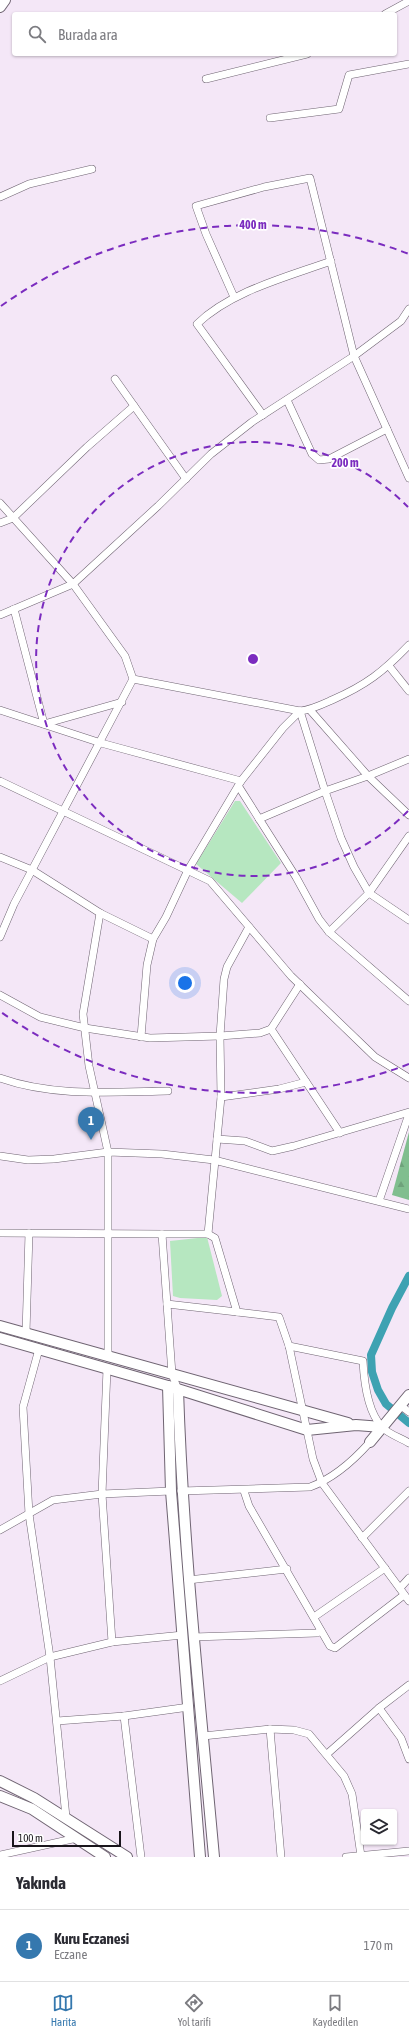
<!DOCTYPE html>
<html lang="tr">
<meta charset="utf-8">
<style>
body{margin:0;font-family:"Asap Condensed",sans-serif;background:#f2f2f3;color:#2b2b33}
.controls{position:absolute;right:12px;bottom:12px;display:grid;overflow:hidden;border-radius:4px;box-shadow:0 1px 3px #0004}
.controls button{width:36px;height:36px;display:grid;place-items:center;padding:0;border:0;border-bottom:1px solid #e1e1e2;background:#fff;color:#2b2b33;font:20px sans-serif}
.scale{position:absolute;left:12px;bottom:10px;width:109px;box-sizing:border-box;padding-left:4px;border:2px solid #19151b;border-top:0;font-size:11px;line-height:14px;white-space:nowrap;color:#19151b;-webkit-text-stroke:3px #fff;paint-order:stroke}
.you{position:absolute;left:185px;top:983px;width:14px;height:14px;margin:-10px;border:3px solid #fff;border-radius:50%;background:#1a73e8;box-shadow:0 0 0 6px #1a73e833}
.badge{display:grid;place-items:center;width:26px;height:26px;border-radius:50%;background:#3578ae;color:#fff;font-size:13px;font-weight:700}
.pin{position:absolute;translate:-50% -33px;filter:drop-shadow(0 1px 2px #0008)}
.pin::after{content:'';position:absolute;top:21px;width:14px;height:12px;background:inherit;clip-path:polygon(0 0,100% 0,50% 100%)}
.list{margin:0;padding:0;list-style:none}
h2{display:flex;justify-content:space-between;align-items:center;height:52px;margin:0;padding:0 16px;font-size:17px}
h2 small{font-size:13px;font-weight:400;color:#7c7c81}
.list li{display:grid;grid-template-columns:26px 1fr auto;gap:12px;align-items:center;box-sizing:border-box;height:72px;padding:0 16px;border-top:1px solid #e1e1e2}
.list b{display:block;font-size:15px;white-space:nowrap}
.list p{margin:0;font-size:13px;white-space:nowrap;color:#7c7c81}
.list em{font-size:13px;font-style:normal;color:#7c7c81}
.icon{flex:none;width:22px;height:22px;fill:none;stroke:currentColor;stroke-width:2;stroke-linecap:round;stroke-linejoin:round}
.map{position:relative;flex:none;width:409px;height:1857px;overflow:hidden}
.search{position:absolute;background:#fff;box-shadow:0 1px 3px #0004;left:12px;right:12px;top:12px;height:44px;display:flex;align-items:center;gap:10px;box-sizing:border-box;padding:0 14px;border-radius:4px;color:#7c7c81;font-size:15px}
.sheet{height:124px;background:#fff}
nav{display:flex;justify-content:space-around;align-items:center;box-sizing:border-box;height:56px;border-top:1px solid #e1e1e2;background:#fff;font-size:11px;color:#7c7c81}
nav a{display:grid;justify-items:center;gap:2px}
nav .on{color:#3578ae}
.map>svg:first-child{display:block}
.forest{fill:url(#forest-firs)}
.green{fill:#b6e7c0}
.lines{fill:none;stroke-linecap:round;stroke-linejoin:round}
.canal{stroke:#3ea2b2;stroke-width:8}
.street-casing{stroke:#6f6472;stroke-width:8}
.secondary-casing{stroke:#6f6472;stroke-width:12}
.street{stroke:#fff;stroke-width:7}
.secondary{stroke:#fff;stroke-width:10}
.ring{fill:none;stroke:#7b2cbf;stroke-width:2;stroke-dasharray:7 5}
.centre{fill:#7b2cbf;stroke:#fff;stroke-width:2}
.ring-label{font-size:12px;text-anchor:middle;font-weight:bold;fill:#7b2cbf;stroke:#fff;stroke-width:3.5;stroke-linejoin:round;paint-order:stroke}
</style>
<div class="map">
<svg width="409" height="1857" viewBox="0 0 409 1857">
<defs>
<pattern id="forest-firs" width="22" height="20" patternUnits="userSpaceOnUse"><rect width="22" height="20" fill="#80be8f"/><path d="M5 1l3.5 6h-7zM16 11l3.5 6h-7z" fill="#6ea27b"/></pattern>
</defs>
<rect width="100%" height="100%" fill="#f4e7f7"/>
<polygon class="forest" points="409,1132 409,1200 392,1195"/>
<g class="green">
<polygon points="235,801 240,801 281,863 242,903 196,864"/>
<polygon points="207,1237 222,1296 217,1300 180,1298 173,1296 170,1241"/>
</g>
<g class="lines">
<polyline class="canal" points="409,1276 392,1308 371,1355 372,1372 378,1390 386,1404 409,1423"/>
<defs>
<g id="street">
<polyline points="385,14 409,1"/>
<polyline points="206,79 307,54"/>
<polyline points="270,118 339,109 349,75 409,64"/>
<polyline points="0,197 29,184 92,169"/>
<polyline points="234,297 206,234 196,206 264,187 310,178 354,356 409,478"/>
<polyline points="115,379 186,479"/>
<polyline points="287,400 312,454 319,460 329,459 387,429"/>
<path d="M263 415 197 324C231 291 287 277 331 261"/>
<polyline points="0,503 73,584 125,656 133,679 14,904 0,937"/>
<polyline points="0,523 13,518 87,447 134,406"/>
<polyline points="14,609 44,724 122,702"/>
<polyline points="0,615 73,584 158,506 211,454 252,422 354,356 401,321 409,309"/>
<polyline points="389,666 409,691"/>
<path d="M133 679 300 711C311 710 321 705 332 700 366 685 383 672 409 645"/>
<polyline points="0,710 101,743 241,781"/>
<polyline points="310,710 368,776 409,815"/>
<polyline points="300,711 325,791 341,838 354,867 369,893 409,920"/>
<polyline points="0,781 210,881 291,976 375,1057 409,1078"/>
<polyline points="239,787 296,877 319,919 329,932 409,1001"/>
<polyline points="259,819 325,791 368,776 409,759"/>
<polyline points="0,857 32,870 100,913 153,939 166,917 188,870 241,781 283,728 300,711"/>
<polyline points="100,913 83,1014 89,1066 108,1152 108,1357"/>
<polyline points="329,932 369,893 409,836"/>
<polyline points="0,995 40,1017 85,1028 150,1038 220,1036 260,1033 271,1029 300,984"/>
<polyline points="271,1029 340,1133"/>
<polyline points="141,1037 147,965 153,939"/>
<path d="M0 1078C53 1097 113 1092 168 1091"/>
<polyline points="221,1097 279,1089 306,1082"/>
<polyline points="217,1139 245,1141 272,1151 294,1146 409,1112"/>
<polyline points="0,1156 28,1160 54,1159 108,1152 162,1154 214,1160 409,1209"/>
<polyline points="379,1201 409,1114"/>
<polyline points="0,1233 162,1234"/>
<polyline points="208,1234 221,1097 220,1036 224,979 227,967 249,927"/>
<polyline points="167,1304 237,1312"/>
<polyline points="26,1333 29,1233"/>
<path d="M289 1346 363 1361C364 1381 367 1411 382 1427 388 1434 401 1438 409 1443"/>
<polyline points="39,1349 23,1407 29,1514 50,1657 66,1817"/>
<polyline points="107,1369 102,1494 112,1642"/>
<polyline points="178,1390 172,1374 162,1234 208,1234 215,1238 237,1312 279,1317 289,1346 313,1459 322,1483 409,1601"/>
<polyline points="401,1406 409,1412"/>
<path d="M181 1491 310 1487C332 1479 354 1460 370 1442"/>
<polyline points="244,1491 249,1506 330,1646 335,1648 404,1595"/>
<polyline points="0,1530 53,1500 102,1494 171,1491"/>
<polyline points="362,1538 409,1491"/>
<polyline points="188,1580 287,1569"/>
<polyline points="400,1588 409,1578"/>
<polyline points="314,1617 385,1568"/>
<polyline points="193,1637 317,1633 321,1631"/>
<polyline points="0,1681 50,1657 112,1642 183,1635"/>
<polyline points="379,1708 401,1738 409,1759"/>
<polyline points="124,1716 141,1857"/>
<polyline points="57,1721 124,1716 189,1707"/>
<polyline points="270,1729 281,1857"/>
<polyline points="203,1736 270,1729 294,1730 309,1734 344,1776 352,1794 361,1856"/>
<polyline points="327,1754 379,1708 409,1685"/>
<polyline points="0,1855 77,1838"/>
<polyline points="346,1857 409,1851"/>
</g>
<g id="secondary">
<polyline points="0,7 5,0"/>
<polyline points="0,1326 348,1423"/>
<polyline points="0,1338 168,1386 307,1430 356,1425 382,1427"/>
<polyline points="168,1386 171,1491 200,1857"/>
<path d="M178 1390C183 1546 200 1701 214 1857"/>
<polyline points="370,1442 409,1395"/>
<polyline points="0,1781 34,1798 127,1857"/>
<polyline points="0,1796 32,1809 105,1857"/>
</g>
</defs>
<use href="#street" class="street-casing"/>
<use href="#secondary" class="secondary-casing"/>
<use href="#street" class="street"/>
<use href="#secondary" class="secondary"/>
</g>
<g class="ring">
<path d="M408 811A217 217 0 1 1 408 507"/>
<path d="M409 1064A434 434 0 0 1 1 1012M1 306A434 434 0 0 1 409 254"/>
</g>
<circle cx="253" cy="659" r="6" class="centre"/>
<g class="ring-label">
<text x="253" y="229">400 m</text>
<text x="345" y="467">200 m</text>
</g>
</svg>
<div class="controls">
<button><svg class="icon" aria-label="layers" viewBox="0 0 24 24"><path d="M12 4l9 5-9 5-9-5zM3 14l9 5 9-5"/></svg></button>
</div>
<div class="scale">100 m</div>
<div class="you"></div>
<div class="pin badge" style="left:91px;top:1140px">1</div>
<div class="search"><svg class="icon" aria-label="search" viewBox="0 0 24 24"><circle cx="10" cy="10" r="6"/><path d="M15 15l6 6"/></svg>Burada ara</div>
</div>
<section class="sheet">
<h2>Yakında<small></small></h2>
<ul class="list">
<li><span class="badge">1</span><div><b>Kuru Eczanesi</b><p>Eczane</p></div><em>170 m</em></li>
</ul>
</section>
<nav>
<a class="on"><svg class="icon" aria-label="map" viewBox="0 0 24 24"><path d="M3 6l6-2 6 2 6-2v14l-6 2-6-2-6 2zM9 4v14M15 6v14"/></svg>Harita</a>
<a><svg class="icon" aria-label="directions" viewBox="0 0 24 24"><path d="M12 3l9 9-9 9-9-9zM9 14v-3h6M13 9l2 2-2 2"/></svg>Yol tarifi</a>
<a><svg class="icon" aria-label="saved" viewBox="0 0 24 24"><path d="M7 4h10v16l-5-4-5 4z"/></svg>Kaydedilen</a>
</nav>
